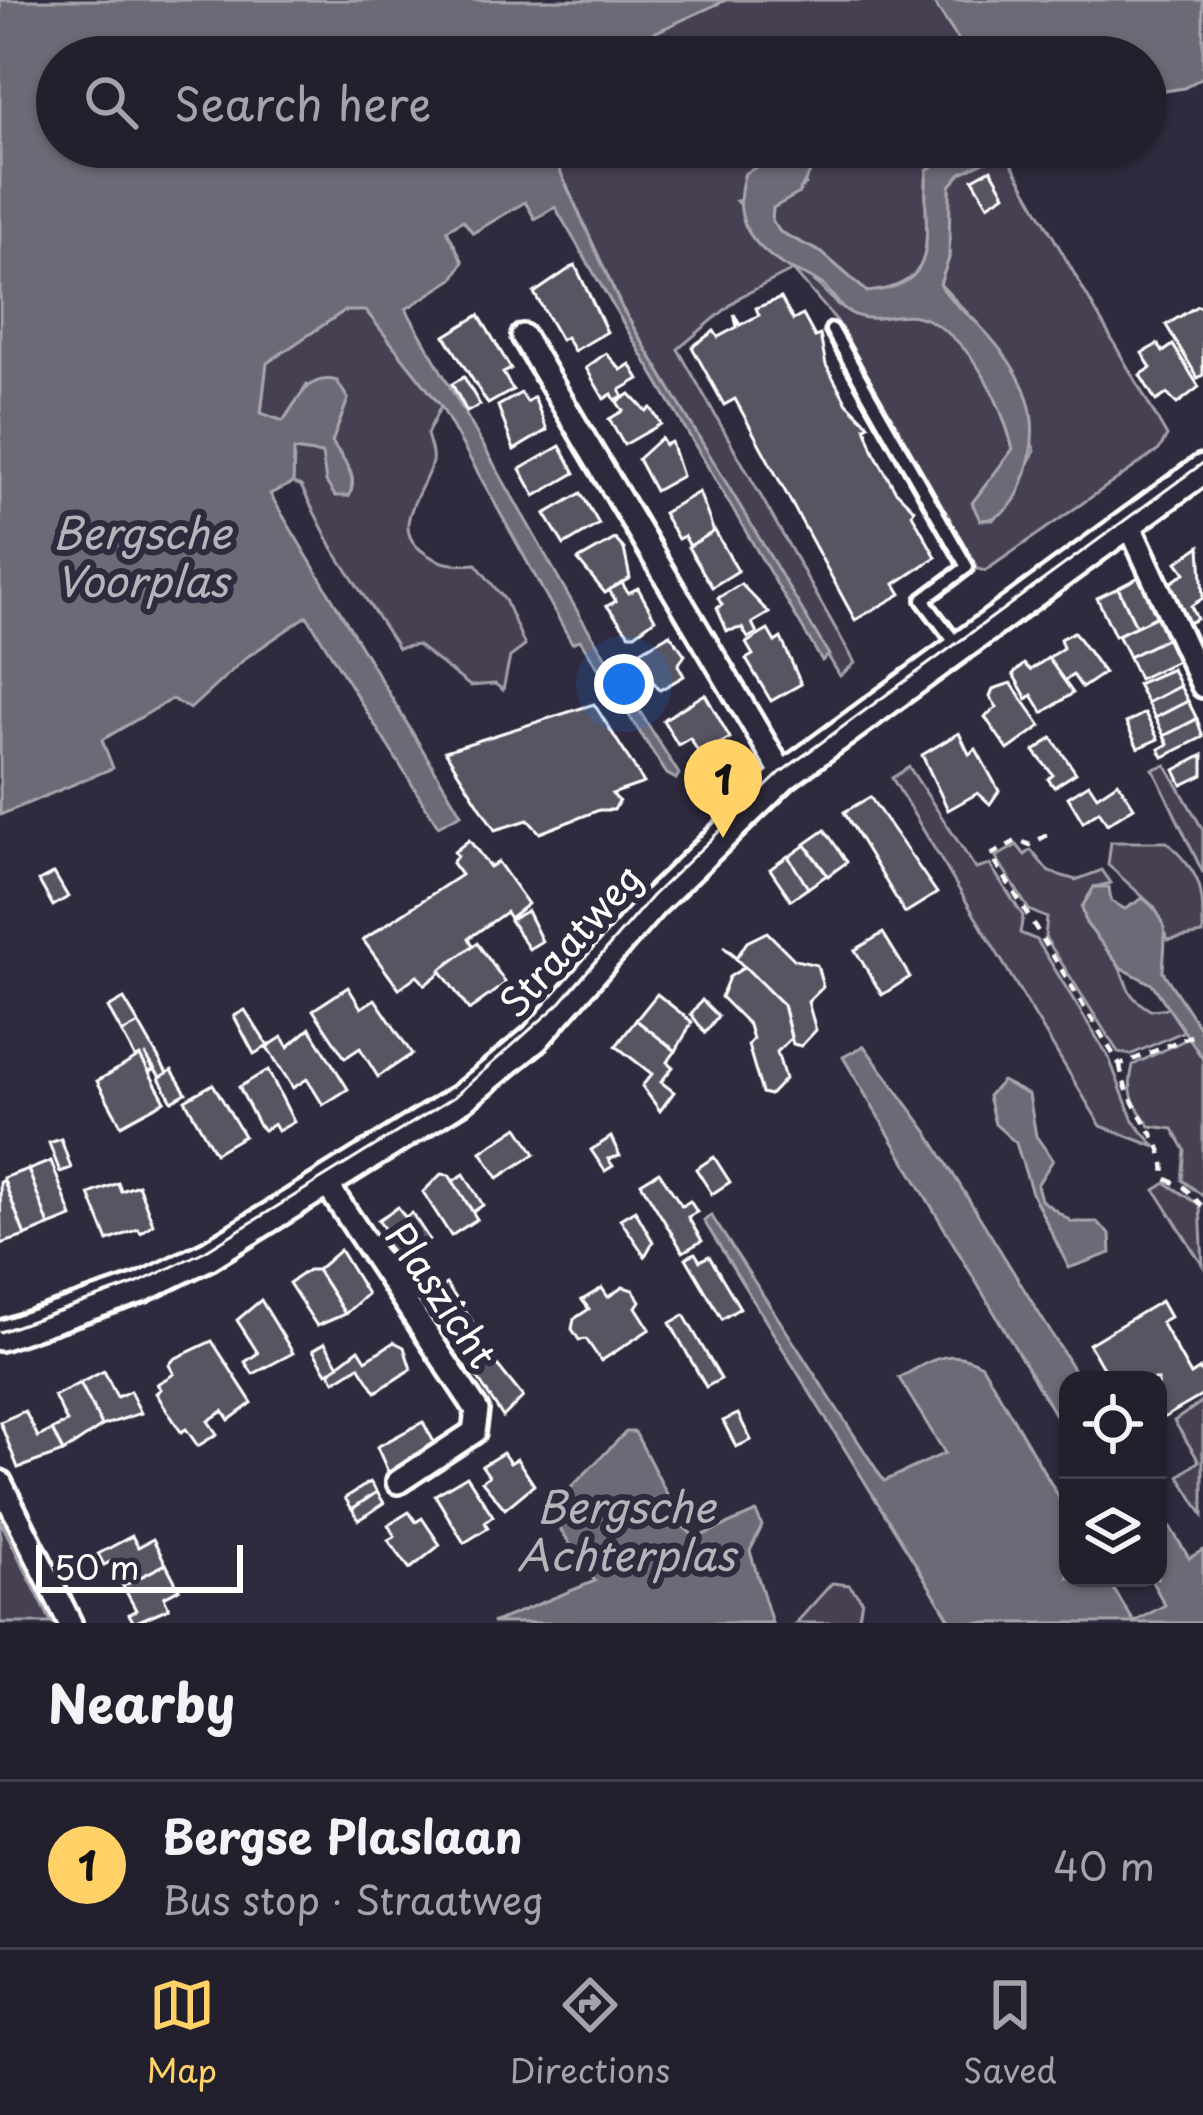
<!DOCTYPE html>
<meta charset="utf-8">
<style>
body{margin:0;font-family:"Playpen Sans",sans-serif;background:#2b2836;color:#f1f3f6}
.controls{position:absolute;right:36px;bottom:36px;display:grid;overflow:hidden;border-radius:24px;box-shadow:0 3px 9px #0004}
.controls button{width:108px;height:108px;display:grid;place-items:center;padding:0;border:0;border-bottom:3px solid #403e4a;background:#23202e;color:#f1f3f6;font:60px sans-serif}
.scale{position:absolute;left:36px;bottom:30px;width:207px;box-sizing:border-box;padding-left:12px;border:6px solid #fff;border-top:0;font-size:33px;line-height:42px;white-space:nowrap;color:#fff;-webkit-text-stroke:9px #2f2a3d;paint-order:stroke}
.you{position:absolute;left:624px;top:684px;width:42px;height:42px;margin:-30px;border:9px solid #fff;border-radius:50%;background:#1a73e8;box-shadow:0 0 0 18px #1a73e833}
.badge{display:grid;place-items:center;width:78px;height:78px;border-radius:50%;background:#ffd166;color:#111;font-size:39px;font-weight:700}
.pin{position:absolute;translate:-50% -99px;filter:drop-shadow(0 3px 6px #0008)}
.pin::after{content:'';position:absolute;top:63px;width:42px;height:36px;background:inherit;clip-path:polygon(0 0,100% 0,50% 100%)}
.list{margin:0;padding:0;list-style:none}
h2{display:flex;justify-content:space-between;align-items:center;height:156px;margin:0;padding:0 48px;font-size:51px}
h2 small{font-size:39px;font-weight:400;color:#a3a3aa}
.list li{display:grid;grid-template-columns:78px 1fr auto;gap:36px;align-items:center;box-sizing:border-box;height:168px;padding:0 48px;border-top:3px solid #403e4a}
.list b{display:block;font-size:45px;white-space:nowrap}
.list p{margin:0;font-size:39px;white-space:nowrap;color:#a3a3aa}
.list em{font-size:39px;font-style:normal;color:#a3a3aa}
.icon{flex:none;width:66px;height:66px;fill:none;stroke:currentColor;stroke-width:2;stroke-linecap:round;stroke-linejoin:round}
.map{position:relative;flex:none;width:1203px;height:1623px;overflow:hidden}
.search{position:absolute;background:#23202e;box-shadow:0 3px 9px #0004;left:36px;right:36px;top:36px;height:132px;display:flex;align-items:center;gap:30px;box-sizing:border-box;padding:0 42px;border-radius:66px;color:#a3a3aa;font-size:45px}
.sheet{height:324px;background:#23202e}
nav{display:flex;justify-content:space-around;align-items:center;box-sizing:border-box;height:168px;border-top:3px solid #403e4a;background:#23202e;font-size:33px;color:#a3a3aa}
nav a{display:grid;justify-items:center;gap:6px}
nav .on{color:#ffd166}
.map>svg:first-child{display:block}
.green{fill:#464152;stroke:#a2a0a8;stroke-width:3}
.water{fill:#6d6a77;stroke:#a7a6ad;stroke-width:3}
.building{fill:#595564;stroke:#fff;stroke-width:3}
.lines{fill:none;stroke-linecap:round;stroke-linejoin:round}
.service-casing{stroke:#fff;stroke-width:20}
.minor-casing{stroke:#fff;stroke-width:30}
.tertiary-casing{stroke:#fff;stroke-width:36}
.path{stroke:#fff;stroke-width:4.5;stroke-dasharray:9 9;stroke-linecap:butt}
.service{stroke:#2f2a3d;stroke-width:10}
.minor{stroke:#2f2a3d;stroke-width:21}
.tertiary{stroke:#2f2a3d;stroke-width:27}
.tram{stroke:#fff;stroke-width:3}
.labels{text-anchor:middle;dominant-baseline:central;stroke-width:12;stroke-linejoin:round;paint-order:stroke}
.street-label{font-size:39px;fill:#fff;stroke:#2f2a3d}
.water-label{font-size:42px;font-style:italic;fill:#b6b4bb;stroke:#2f2a3d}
</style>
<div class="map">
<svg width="1203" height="1623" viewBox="0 0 1203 1623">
<rect width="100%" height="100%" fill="#2f2a3d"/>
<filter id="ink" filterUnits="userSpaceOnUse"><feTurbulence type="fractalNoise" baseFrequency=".00833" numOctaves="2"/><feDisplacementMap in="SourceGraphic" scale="24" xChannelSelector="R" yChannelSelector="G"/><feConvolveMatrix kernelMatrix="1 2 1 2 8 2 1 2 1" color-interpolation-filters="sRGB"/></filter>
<g filter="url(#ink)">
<g class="green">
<polygon points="726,0 932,0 970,57 601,57"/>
<path d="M549 147H961L927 171C920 231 949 285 867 292L822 253 780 232 772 221 773 208 807 184 736 201 838 305C872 324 879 308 909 313 967 323 1001 400 1013 449L973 503 980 520H993L1035 451 979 325 940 284 949 258 950 186 961 173 986 161 992 147H1002L1167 436 1159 450 985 571 978 569 837 321 793 270 740 297 678 349 855 663 840 676 622 308Z"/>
<path d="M366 310 441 406 427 434C429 443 434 453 432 462 425 491 389 526 421 550 438 564 454 566 476 564L505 600 525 646 510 657 503 690 495 684 470 686 417 645 398 648 333 549 301 486 293 483V450L322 454 349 496C360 475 343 460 332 442L348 399 307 385 283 421 261 414 266 363 344 311Z"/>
<polygon points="1166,765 1203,830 1203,873 1153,769"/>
<polygon points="909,767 976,869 990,865 1023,916 1020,933 1037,940 1109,1058 1133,1121 1156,1147 1101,1126 892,778"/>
<path d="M1111 842H1167C1202 877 1203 885 1203 934L1168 940 1154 907 1108 865Z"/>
<path d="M1017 845 1025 855 1031 850 1049 872 1076 880 1102 870 1111 883 1094 887 1086 923C1096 936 1109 949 1117 963 1130 986 1123 993 1150 1010L1169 1008 1184 1031 1130 1055 1118 1052 1045 937 1047 918 1029 910 996 857Z"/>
<path d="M1189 1038 1203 1059V1196L1182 1180 1185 1150 1173 1129 1150 1126C1133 1104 1126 1093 1133 1065Z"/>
<polygon points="1166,1183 1200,1205 1203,1266 1155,1190"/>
<polygon points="1203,1401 1203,1515 1179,1476 1199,1461 1174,1421"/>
<polygon points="0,1520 52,1623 0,1623"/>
<polygon points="832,1583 849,1585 862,1600 858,1623 796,1623"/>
</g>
<g class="water">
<path d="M0 0H726L601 57H57V147H549L622 308 829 655 822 661 555 207 535 219 525 202 473 233 463 220 447 230 463 262 453 279 406 309 580 616 679 774 676 779 667 774 580 640 572 643 441 406 366 311H344L267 363 261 413 283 421C298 400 308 373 337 381L348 399 332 442C343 461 359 475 349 496H335L326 482 322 454 294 450 293 483 270 494 461 814 438 826 307 616 247 657 190 709 172 699 102 740 113 768 0 815Z"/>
<path d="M932 0H1203V77L1184 88 1146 94V57H1123L1118 49C1068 55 1022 57 970 57Z"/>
<path d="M961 147H992L986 161 961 173 950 186 949 258 940 284C949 301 966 312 979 325 1028 376 1047 420 1021 487 1014 506 1000 520 980 520L972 503 1013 449C1001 402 975 345 930 321 904 307 883 324 858 316 841 311 835 297 824 286 813 276 795 273 783 265 746 241 732 214 745 173L792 150 813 167 798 194 773 208 772 221 780 232 822 253 867 292C949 285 920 230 927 170Z"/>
<path d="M1094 887H1109L1111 901 1125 909 1143 898C1173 921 1164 940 1163 972L1203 1033V1059L1153 985 1120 967 1086 923 1082 907Z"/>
<polygon points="864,1046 926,1130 1080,1380 1068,1380 1068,1437 843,1057"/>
<polygon points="1002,1081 1029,1095 1036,1136 1053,1160 1037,1185 1041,1200 1072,1222 1097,1222 1110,1234 1111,1253 1069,1268 1032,1193 1016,1143 995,1124 988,1096"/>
<path d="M711 1215 884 1481 945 1453 899 1378C931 1361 948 1346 982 1365L1068 1513V1578H1107L1134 1622 1165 1605 1150 1578H1158V1507L1189 1558 1203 1550V1623H952L704 1221Z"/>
<polygon points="626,1432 635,1432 684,1527 696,1538 756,1512 762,1526 750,1551 772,1623 492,1623 595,1581 548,1511"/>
</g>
<g class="building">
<polygon points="991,169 1005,194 988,205 973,179"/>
<polygon points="575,265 607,332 574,351 566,337 561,340 534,293"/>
<polygon points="781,298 793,320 803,315 815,337 820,335 826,365 847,403 869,425 865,427 874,452 895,490 914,509 912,514 936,557 895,584 901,594 855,620 735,399 724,405 692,347 714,331 718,337 737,327 734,314 740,325 759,315 756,308"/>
<polygon points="1197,306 1203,307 1203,375 1198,378 1166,325"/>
<polygon points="479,315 511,369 503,373 513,390 488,404 445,336"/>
<polygon points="1158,344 1163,352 1173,345 1199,387 1177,404 1167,394 1156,401 1140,375 1151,368 1142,353"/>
<polygon points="606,353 621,370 630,364 639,379 620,390 623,396 615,400 612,394 604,399 586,368"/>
<polygon points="464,377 480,405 467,412 452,384"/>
<polygon points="521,393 527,402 534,397 547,430 514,450 498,406"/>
<polygon points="630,394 646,411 651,408 661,424 624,445 609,419 623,411 617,402"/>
<polygon points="661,438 665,445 671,442 682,476 655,491 638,459"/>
<polygon points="560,446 575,473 535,496 520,469"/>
<polygon points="699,492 714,532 690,546 684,536 678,539 663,513"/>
<polygon points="581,493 599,524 564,545 545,514"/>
<polygon points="715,531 738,571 712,587 688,547"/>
<polygon points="615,539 624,549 630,578 605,593 578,560"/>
<polygon points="1200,546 1203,598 1191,606 1197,619 1184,625 1166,586 1185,573 1177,562"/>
<polygon points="1139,577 1158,616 1136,626 1118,588"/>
<polygon points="622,583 628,593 638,588 655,619 635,634 629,634 607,606 616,601 609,590"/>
<polygon points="741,584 769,613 752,623 757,633 748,638 742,628 727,631 717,608 722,605 718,598"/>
<polygon points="1118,588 1136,626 1115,636 1097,598"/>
<polygon points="1158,616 1168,638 1129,657 1118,635"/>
<polygon points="768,630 775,642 781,638 801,684 771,701 746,659 753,655 746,643"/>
<polygon points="1074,632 1104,673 1082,688 1073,675 1064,681 1048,658 1063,648 1060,639"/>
<polygon points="670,634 685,655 678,665 684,676 660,690 640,666 645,663 639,652"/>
<polygon points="1168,638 1179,660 1139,679 1129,657"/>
<polygon points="1048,658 1073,693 1043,713 1032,695 1027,699 1013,674 1024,664 1030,670"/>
<polygon points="1172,669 1180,686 1147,703 1137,684"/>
<polygon points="1011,683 1041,726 1008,750 985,717 997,707 990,697 993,689"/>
<polygon points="1180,686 1188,701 1155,718 1147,703"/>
<polygon points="705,694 730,738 700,755 690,738 678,745 663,720"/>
<polygon points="1188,701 1197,719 1164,736 1155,718"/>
<polygon points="594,704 644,783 612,794 619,801 614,810 599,810 540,833 528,820 495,830 445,751"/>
<polygon points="1145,713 1158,739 1138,748 1126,723"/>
<polygon points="1197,719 1203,737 1163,757 1159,749 1168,744 1164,736"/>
<polygon points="959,733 969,754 976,749 999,791 990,804 978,793 948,810 922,755"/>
<polygon points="1052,738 1076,773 1054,787 1048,779 1053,775 1034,751"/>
<polygon points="1203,755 1203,775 1182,785 1175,770"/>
<polygon points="1118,782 1134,807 1107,824 1099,811 1083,822 1068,797 1089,784 1097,796"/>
<polygon points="870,797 937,893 905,913 844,812"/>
<polygon points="825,830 847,862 828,876 805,844"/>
<polygon points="469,840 490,867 498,862 528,904 510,918 506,912 469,938 473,946 425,985 417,975 399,989 363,940 461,875 452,863 457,856 454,852"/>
<polygon points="805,845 827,875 808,888 787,858"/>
<polygon points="788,856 808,888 791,900 770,869"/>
<polygon points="54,873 68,897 53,906 39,881"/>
<polygon points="527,911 542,941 529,949 510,920"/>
<polygon points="767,932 795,960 817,965 823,987 808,1002 816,1030 801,1046 793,1044 783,1005 723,946 737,957 747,942"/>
<polygon points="883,933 910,977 882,995 855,950"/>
<polygon points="477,943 506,983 469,1010 440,970"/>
<polygon points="745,967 783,1005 791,1038 777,1052 785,1079 770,1095 762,1093 748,1045 753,1039 749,1025 721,997 729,977"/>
<polygon points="348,987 361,1008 375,999 412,1054 378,1077 360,1048 345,1058 313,1010"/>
<polygon points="657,994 692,1022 676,1051 636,1020"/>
<polygon points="124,999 139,1024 122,1033 108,1008"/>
<polygon points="702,1000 718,1016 705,1033 691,1014"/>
<polygon points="245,1010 268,1046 254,1054 234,1016"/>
<polygon points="636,1020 676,1051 667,1062 673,1067 661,1082 674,1092 660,1111 642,1086 652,1074 616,1046"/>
<polygon points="139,1024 167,1073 160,1077 145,1054 154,1070 149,1072 136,1059 122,1033"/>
<polygon points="310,1028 348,1089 323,1105 307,1079 293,1088 267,1047 282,1037 288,1047"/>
<polygon points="140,1056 165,1101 121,1125 97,1081"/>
<polygon points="172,1070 186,1093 172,1101 159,1078"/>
<polygon points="268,1070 294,1122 278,1131 274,1124 264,1130 258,1124 239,1087"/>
<polygon points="213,1084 244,1136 215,1153 185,1100"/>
<polygon points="518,1127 535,1154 498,1178 481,1152"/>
<polygon points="611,1137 620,1156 608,1159 613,1166 605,1171 591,1150"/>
<polygon points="61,1139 71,1168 60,1172 49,1143"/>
<polygon points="714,1157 730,1182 712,1194 696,1169"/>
<polygon points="51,1161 72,1217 49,1226 28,1170"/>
<polygon points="28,1169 49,1226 25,1236 3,1178"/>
<polygon points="659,1172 682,1206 690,1201 697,1212 688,1217 702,1241 683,1252 641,1183"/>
<polygon points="441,1174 449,1175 477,1219 451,1236 423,1192"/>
<polygon points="464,1174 483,1205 473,1212 453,1181"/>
<polygon points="4,1181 25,1236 1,1244 0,1182"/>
<polygon points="118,1183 121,1191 138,1185 153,1224 141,1233 138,1229 108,1241 89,1194"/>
<polygon points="398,1207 405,1217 412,1213 429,1239 400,1263 378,1235 385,1230 378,1220"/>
<polygon points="635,1210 653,1242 645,1256 620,1219"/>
<polygon points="340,1250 367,1294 345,1314 317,1270"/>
<polygon points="695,1253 700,1261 709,1256 740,1308 722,1319 686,1258"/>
<polygon points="308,1270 317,1270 345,1314 317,1326 289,1283"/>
<polygon points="446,1284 472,1321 448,1338 422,1300"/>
<polygon points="623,1287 633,1290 640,1301 636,1307 650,1329 601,1361 586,1339 579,1340 572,1329 574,1319 589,1309 582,1300 602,1288 608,1297"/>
<polygon points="261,1300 293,1353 253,1374 245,1362 258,1353 237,1320"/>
<polygon points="1161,1301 1170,1317 1161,1322 1191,1375 1200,1369 1203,1374 1203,1395 1158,1421 1158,1380 1110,1380 1089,1344"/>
<polygon points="684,1315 721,1379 706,1387 670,1323"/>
<polygon points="212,1341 252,1403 229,1420 223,1411 208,1421 217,1434 198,1446 186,1429 181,1432 156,1393 161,1389 157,1384 174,1374 169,1365 174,1359"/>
<polygon points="394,1342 404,1347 411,1369 376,1392 359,1366 335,1381 329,1372 359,1349 366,1360"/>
<polygon points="325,1343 339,1365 327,1373 313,1350"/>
<polygon points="490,1356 523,1397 503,1417 473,1371"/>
<polygon points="104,1371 117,1397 130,1391 141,1413 102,1426 80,1383"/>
<polygon points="80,1383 102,1426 63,1452 52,1430 67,1422 54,1396"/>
<polygon points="25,1411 38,1437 52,1430 63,1452 18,1468 0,1422"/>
<polygon points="738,1414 751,1440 736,1447 723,1421"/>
<polygon points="423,1422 434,1442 389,1474 377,1447"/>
<polygon points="503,1453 510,1463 517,1459 534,1485 505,1509 482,1481 489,1476 482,1466"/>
<polygon points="467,1476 493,1516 485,1522 488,1528 464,1543 435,1495"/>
<polygon points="370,1482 377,1492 352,1509 345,1498"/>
<polygon points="377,1492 384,1503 359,1520 352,1509"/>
<polygon points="409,1512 416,1522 422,1518 440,1545 410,1569 388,1540 395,1536 388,1525"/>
<polygon points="132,1536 138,1547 153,1539 166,1564 123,1586 110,1562 104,1565 98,1554"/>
<polygon points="166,1564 179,1589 164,1597 169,1608 134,1623 129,1614 136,1610 123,1586"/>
</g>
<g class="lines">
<defs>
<polyline id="service" points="832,330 967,567 923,600 957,645"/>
<g id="minor">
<polyline points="523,336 784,776"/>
<polyline points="1128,522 1203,686"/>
<polyline points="326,1183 477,1410 474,1432 398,1482"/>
<polyline points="0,1482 70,1623"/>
</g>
<polyline id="tertiary" points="0,1336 141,1288 209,1255 462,1098 535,1038 652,904 784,776 1203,469"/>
</defs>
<use href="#service" class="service-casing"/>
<use href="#minor" class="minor-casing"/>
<use href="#tertiary" class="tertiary-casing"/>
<g class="path">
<polyline points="1047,835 1030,845 1018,840 991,855 1120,1065 1203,1031"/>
<path d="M1120 1065C1127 1114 1170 1140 1164 1178L1184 1187 1203 1207"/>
</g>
<use href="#service" class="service"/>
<use href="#minor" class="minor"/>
<use href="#tertiary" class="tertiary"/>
<polyline class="tram" points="0,1332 138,1283 205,1251 454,1097 560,1003 652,896 781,772 1203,463"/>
</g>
</g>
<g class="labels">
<g class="street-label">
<text transform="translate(569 939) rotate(-48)">Straatweg</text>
<text transform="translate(443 1294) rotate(56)">Plaszicht</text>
</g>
<g class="water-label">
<text x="142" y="531">Bergsche<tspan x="142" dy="48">Voorplas</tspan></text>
<text x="626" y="1505">Bergsche<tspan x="626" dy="48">Achterplas</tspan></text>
</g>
</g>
</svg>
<div class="controls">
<button><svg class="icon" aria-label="locate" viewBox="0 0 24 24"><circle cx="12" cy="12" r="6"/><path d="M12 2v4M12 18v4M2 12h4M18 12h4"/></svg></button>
<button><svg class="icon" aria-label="layers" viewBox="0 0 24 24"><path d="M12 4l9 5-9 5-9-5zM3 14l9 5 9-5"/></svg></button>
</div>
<div class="scale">50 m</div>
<div class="you"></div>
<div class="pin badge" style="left:723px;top:838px">1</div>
<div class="search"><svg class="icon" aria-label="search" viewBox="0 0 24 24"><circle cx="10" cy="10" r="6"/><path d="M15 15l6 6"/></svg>Search here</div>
</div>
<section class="sheet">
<h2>Nearby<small></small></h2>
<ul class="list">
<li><span class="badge">1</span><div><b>Bergse Plaslaan</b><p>Bus stop · Straatweg</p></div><em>40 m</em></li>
</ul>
</section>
<nav>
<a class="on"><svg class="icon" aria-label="map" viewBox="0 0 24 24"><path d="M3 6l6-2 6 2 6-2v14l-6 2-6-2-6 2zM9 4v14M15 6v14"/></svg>Map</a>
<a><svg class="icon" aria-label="directions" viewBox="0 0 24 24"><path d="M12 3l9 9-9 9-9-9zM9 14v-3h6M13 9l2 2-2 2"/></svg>Directions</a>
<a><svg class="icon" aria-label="saved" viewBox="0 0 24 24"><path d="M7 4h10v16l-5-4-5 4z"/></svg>Saved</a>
</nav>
